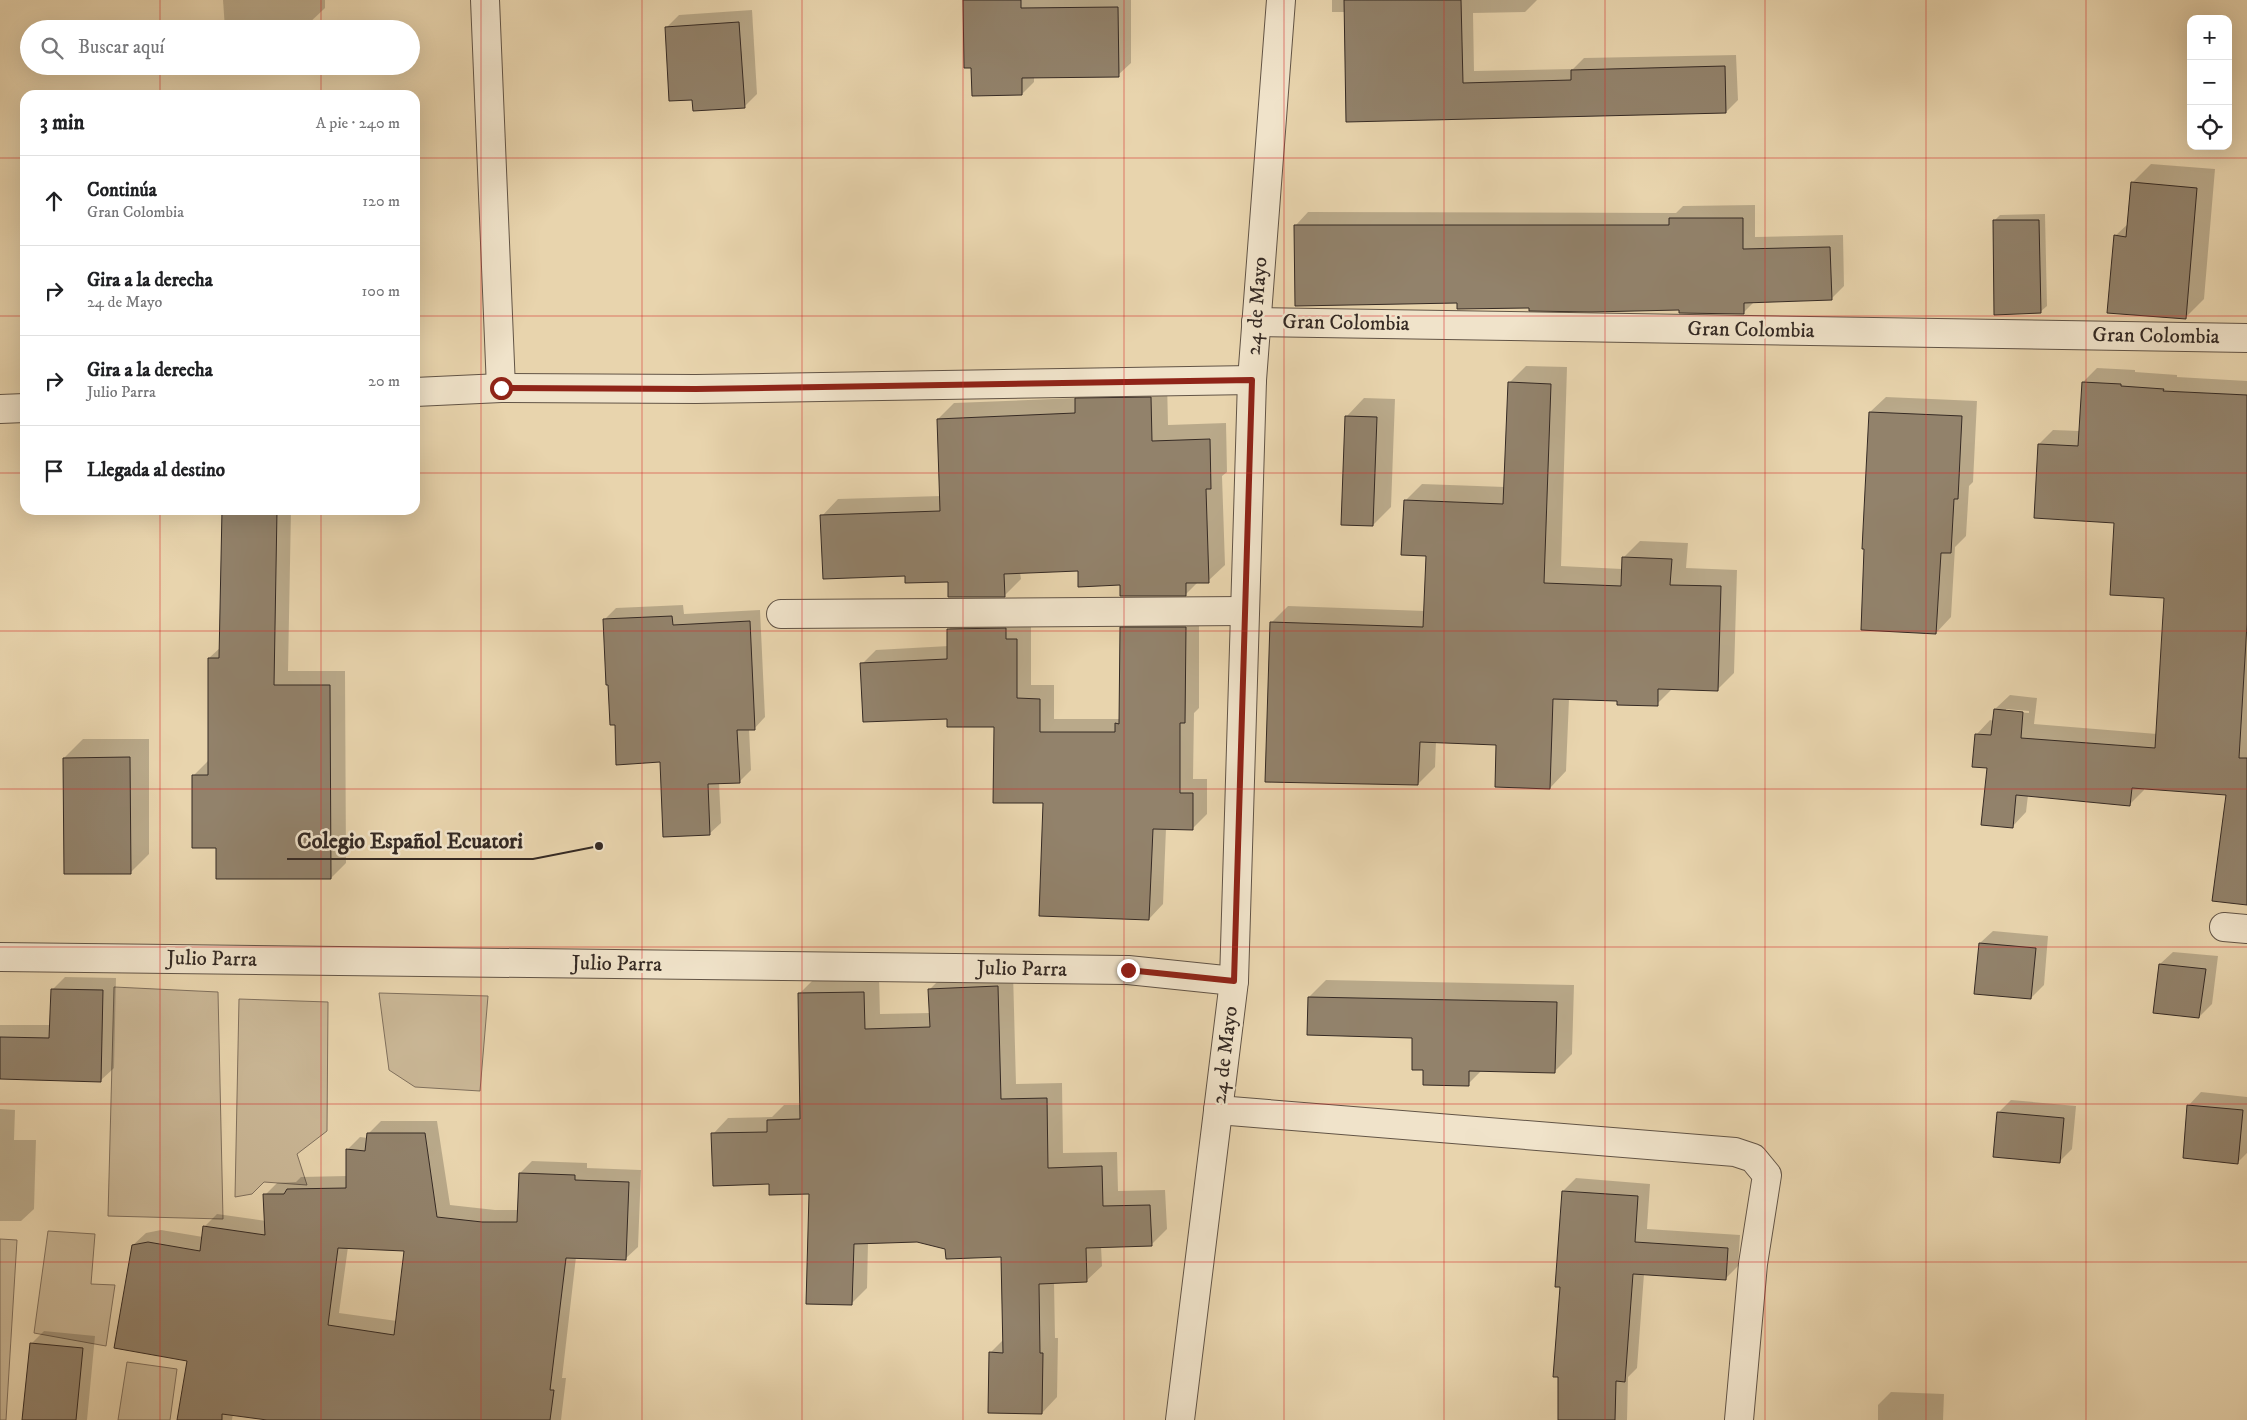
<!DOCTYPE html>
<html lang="es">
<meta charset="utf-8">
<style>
body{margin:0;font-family:"IM FELL DW Pica",serif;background:#f6f6f6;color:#202124}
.controls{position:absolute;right:15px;top:15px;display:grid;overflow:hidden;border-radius:10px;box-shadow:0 5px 20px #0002}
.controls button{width:45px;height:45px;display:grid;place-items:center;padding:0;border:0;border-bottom:1px solid #e0e0e0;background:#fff;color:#202124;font:25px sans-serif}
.stop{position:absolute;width:15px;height:15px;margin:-11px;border:4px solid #8f2418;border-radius:50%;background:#fff}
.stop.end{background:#8f2418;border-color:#fff;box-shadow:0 1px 5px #0008}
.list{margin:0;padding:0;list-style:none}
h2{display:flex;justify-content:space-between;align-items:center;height:65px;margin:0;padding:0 20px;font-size:21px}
h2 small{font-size:16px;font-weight:400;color:#757577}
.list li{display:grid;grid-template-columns:32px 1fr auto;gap:15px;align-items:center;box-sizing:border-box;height:90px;padding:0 20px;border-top:1px solid #e0e0e0}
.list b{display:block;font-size:19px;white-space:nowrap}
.list p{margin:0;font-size:16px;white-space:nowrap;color:#757577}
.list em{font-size:16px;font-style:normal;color:#757577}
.icon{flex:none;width:28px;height:28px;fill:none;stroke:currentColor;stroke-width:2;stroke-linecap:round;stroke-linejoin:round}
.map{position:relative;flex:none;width:2247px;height:1420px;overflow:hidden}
.search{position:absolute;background:#fff;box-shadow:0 5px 20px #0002;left:20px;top:20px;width:400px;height:55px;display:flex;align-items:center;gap:12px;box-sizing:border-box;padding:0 18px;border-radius:28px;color:#757577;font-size:19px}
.panel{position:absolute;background:#fff;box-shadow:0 5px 20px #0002;left:20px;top:90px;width:400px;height:425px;border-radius:15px}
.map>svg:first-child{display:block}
.green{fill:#cab796;stroke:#80705d}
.shadow{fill:#0003;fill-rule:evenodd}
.building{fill:#92826b;stroke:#352a24;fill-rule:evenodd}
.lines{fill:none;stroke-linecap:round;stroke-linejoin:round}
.street-casing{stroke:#625446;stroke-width:30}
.street{stroke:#f0e3ca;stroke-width:28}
.route{stroke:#8f2418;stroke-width:6}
.grid{fill:none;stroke:#d62828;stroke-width:1;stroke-opacity:0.55}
.labels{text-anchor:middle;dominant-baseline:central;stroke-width:5;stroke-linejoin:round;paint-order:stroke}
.street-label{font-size:21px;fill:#352a24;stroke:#f0e3ca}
.leader{fill:none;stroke:#352a24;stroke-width:2}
.callout-dot{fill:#352a24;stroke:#f0e3ca;stroke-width:2}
.callout-label{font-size:22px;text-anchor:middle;font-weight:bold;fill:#352a24;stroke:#f0e3ca;stroke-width:5;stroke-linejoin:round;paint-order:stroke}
</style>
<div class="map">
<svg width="2247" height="1420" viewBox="0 0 2247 1420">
<rect width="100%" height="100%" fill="#e8d4ad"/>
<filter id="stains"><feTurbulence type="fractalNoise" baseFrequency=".004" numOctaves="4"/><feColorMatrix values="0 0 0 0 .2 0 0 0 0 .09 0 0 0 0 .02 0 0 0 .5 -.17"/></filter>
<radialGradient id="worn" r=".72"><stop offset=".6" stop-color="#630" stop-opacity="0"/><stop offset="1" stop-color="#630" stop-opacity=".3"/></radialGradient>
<g class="green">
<polygon points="114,987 218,992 223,1219 108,1216"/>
<polygon points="379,993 488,996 480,1091 415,1087 389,1070"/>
<polygon points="239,999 328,1002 327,1131 297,1154 307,1185 264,1182 252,1194 235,1197"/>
<polygon points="48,1231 95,1234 91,1284 115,1285 106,1346 34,1333"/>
<polygon points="0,1239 17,1240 6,1420 0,1420"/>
<polygon points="127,1362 177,1369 170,1420 118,1420"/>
</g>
<g class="shadow">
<polygon points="223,0 325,0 325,8 306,26 225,29"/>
<polygon points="964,0 1131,0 1131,63 1118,75 1034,76 1034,82 1022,94 973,67"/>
<polygon points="1332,0 1537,0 1525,12 1473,13 1474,71 1573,69 1584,58 1736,55 1738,100 1726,112 1347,121 1345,12 1332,12"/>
<polygon points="752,10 757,94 745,106 693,98 666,28 679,15"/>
<polygon points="2151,164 2215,169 2204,299 2185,318 2115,236 2129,223 2132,183"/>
<polygon points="1755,205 1755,237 1843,235 1844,286 1831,299 1755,301 1743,313 1680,309 1530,307 1458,302 1296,225 1308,212 1676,213 1683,206"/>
<polygon points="2045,214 2047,306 2040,312 1994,221 2000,215"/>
<polygon points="1526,366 1567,367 1561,566 1622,569 1623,558 1640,541 1688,543 1686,568 1737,570 1734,673 1717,690 1673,688 1657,704 1618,700 1569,699 1566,771 1550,788 1497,743 1436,741 1435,767 1418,784 1271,623 1288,606 1425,611 1427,555 1405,501 1422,484 1505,487 1509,383"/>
<path d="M2097 368 2135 370V372L2177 375V377L2247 381V904L2213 900 2226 794 2144 787V790L2129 805 2028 795 2026 812 2012 827 1976 735 1990 720 1994 721 1995 709 2010 695 2037 698 2034 724 2157 734 2165 597 2115 522 2039 444 2053 430 2080 431 2083 382ZM2006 709 2029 711V713L2006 711Z"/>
<polygon points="1167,381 1168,425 1226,423 1227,472 1222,476 1225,565 1208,581 1198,582 1186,594 1122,584 1079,570 1020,572 1021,579 1004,596 949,580 906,575 822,516 838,499 941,496 938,419 954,403 1077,398 1093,383"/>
<polygon points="1886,397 1977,401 1973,482 1969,486 1966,536 1955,547 1951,617 1936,633 1870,412"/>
<polygon points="1364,398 1395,399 1391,507 1373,525 1347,416"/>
<polygon points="223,510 291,510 288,671 345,671 346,863 331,878 193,776 209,760 209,658 221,647"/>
<polygon points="683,605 684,614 760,610 765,717 754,729 749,729 751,770 739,782 719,783 721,823 709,834 661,761 616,723 604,620 616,608"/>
<polygon points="1199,613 1199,708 1194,713 1193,779 1207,779 1207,814 1193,828 1166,828 1163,904 1149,919 1044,802 995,726 948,718 862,664 876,650 949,646 949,629 963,615 1031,625 1031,685 1054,685 1054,719 1121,719 1121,628 1135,614"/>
<polygon points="83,739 149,739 149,854 130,873 64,758"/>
<polygon points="1993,931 2048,936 2044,985 2031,998 1980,943"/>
<polygon points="2173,952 2218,956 2212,1004 2199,1017 2160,964"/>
<polygon points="1013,972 1016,1084 1062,1083 1063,1153 1117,1152 1118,1191 1165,1190 1167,1229 1151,1245 1101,1246 1102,1266 1086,1281 1054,1282 1055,1338 1058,1338 1057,1397 1042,1413 990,1353 1004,1339 1002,1256 947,1248 917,1241 868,1242 867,1288 851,1304 810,1193 770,1183 713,1134 728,1118 772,1117 784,1105 801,1105 799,994 814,979 879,977 880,1014 930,1013 930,989 945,974"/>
<polygon points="65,977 116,978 114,1068 101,1080 0,1078 0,1025 51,1025 52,990"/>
<polygon points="1326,980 1574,985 1572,1054 1554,1072 1482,1070 1468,1084 1425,1069 1414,1036 1309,997"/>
<polygon points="2201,1092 2247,1097 2247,1153 2237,1163 2189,1105"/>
<polygon points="2011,1100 2076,1106 2072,1149 2060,1161 1998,1113"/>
<polygon points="0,1109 15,1110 14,1140 36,1140 34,1209 21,1221 0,1221"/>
<path d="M381 1121H437L450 1205 495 1210H519L520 1173 532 1161 587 1163V1168L641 1170 638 1247 625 1259 576 1257 562 1378H566L561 1420H277L233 1414 232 1420H178L189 1360 133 1245 146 1233 161 1230 203 1237 204 1227 217 1214 266 1221 265 1195 277 1183 296 1182 301 1177 347 1176 348 1149 360 1137 368 1138V1134ZM348 1247 406 1250 397 1321 339 1313Z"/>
<polygon points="1576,1178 1650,1184 1647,1229 1740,1235 1738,1266 1725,1279 1644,1274 1637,1368 1628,1377 1627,1420 1560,1420 1563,1191"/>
<polygon points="44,1331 95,1336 87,1420 24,1420 31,1344"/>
<polygon points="1891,1392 1944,1394 1943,1420 1878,1420 1878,1405"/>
</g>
<g class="building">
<polygon points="963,0 1021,0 1021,8 1118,7 1119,77 1022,78 1022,95 972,96 971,68 964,68"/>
<polygon points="1344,0 1461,0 1463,83 1571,80 1571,70 1725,66 1726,113 1346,122"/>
<polygon points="739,22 745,108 693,111 692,100 669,101 665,27"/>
<polygon points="2131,182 2197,188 2186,319 2107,313 2114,235 2126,237"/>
<polygon points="1669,218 1743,218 1743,249 1830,247 1832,300 1744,303 1744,314 1679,313 1679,310 1591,312 1529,311 1529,308 1457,309 1457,303 1295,306 1294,225 1669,225"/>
<polygon points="1993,220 2039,220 2041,313 1994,315"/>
<polygon points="1508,382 1551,384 1544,583 1621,586 1622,557 1672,559 1670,585 1721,586 1718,691 1658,689 1658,706 1617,705 1617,701 1553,699 1550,789 1495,787 1496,745 1420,742 1418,785 1265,782 1270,622 1423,627 1426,556 1401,555 1404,500 1503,504"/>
<polygon points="2082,382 2121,384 2121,386 2164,389 2163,391 2247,395 2247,624 2239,758 2247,758 2247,905 2212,901 2226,795 2132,788 2130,806 2016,795 2013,828 1981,825 1987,768 1972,767 1975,734 1991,735 1994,709 2023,712 2021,738 2155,748 2164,598 2110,595 2114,523 2034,518 2038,444 2078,446"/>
<polygon points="1151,397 1152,441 1210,439 1211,489 1206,489 1209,583 1186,583 1186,596 1120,596 1120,585 1078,587 1078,571 1004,574 1005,597 948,597 948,582 905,583 905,576 823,579 820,515 940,511 937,419 1075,413 1075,398"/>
<polygon points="1869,412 1962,416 1958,499 1954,499 1951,553 1941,553 1936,634 1861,630 1864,549 1862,549"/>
<polygon points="1345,416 1377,417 1373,526 1341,525"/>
<polygon points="222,510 277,510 274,685 330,685 331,879 216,879 216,848 192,848 192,775 208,775 208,658 219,658"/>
<polygon points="672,616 673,625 750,621 755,730 737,730 740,783 708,784 710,835 663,837 660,762 616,765 615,725 610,725 608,685 606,685 603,619"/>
<polygon points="1120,627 1186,627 1185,723 1180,723 1180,793 1193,793 1193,830 1153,829 1149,920 1039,916 1043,803 993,803 994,727 947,727 947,719 863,722 860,663 947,659 947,629 1006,628 1006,639 1017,639 1017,698 1040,699 1040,732 1115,732 1115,723 1119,724"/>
<polygon points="130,757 131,874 64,874 63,758"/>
<polygon points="1979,943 2036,948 2031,999 1974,994"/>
<polygon points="2159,964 2206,969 2199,1018 2153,1013"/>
<polygon points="998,986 1001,1099 1047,1098 1048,1168 1102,1166 1103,1206 1150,1205 1152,1246 1086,1248 1087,1282 1039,1284 1040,1353 1043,1353 1042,1414 988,1413 989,1352 1003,1353 1001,1257 946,1259 945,1249 917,1242 854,1244 852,1305 806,1304 809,1194 769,1195 769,1184 713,1186 711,1133 767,1132 767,1120 800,1119 798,993 864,992 865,1029 930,1027 928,989"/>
<polygon points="51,989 103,990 101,1082 0,1079 0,1037 49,1038"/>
<polygon points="1308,997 1557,1002 1555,1073 1469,1071 1469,1086 1423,1085 1423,1070 1412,1070 1412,1038 1307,1035"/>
<polygon points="2187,1105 2243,1110 2238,1164 2183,1158"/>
<polygon points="1997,1112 2064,1118 2060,1163 1993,1157"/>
<path d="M367 1133H425L437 1217 482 1222H517L519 1173 575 1175V1180L629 1182 626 1260 566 1258 550 1390H554L550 1420H267L222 1414V1420H177L187 1361 114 1348 132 1245 148 1242 200 1251 203 1226 265 1235 263 1194H284L287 1189 346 1188V1149L365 1151ZM338 1248 404 1251 394 1335 328 1325Z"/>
<polygon points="1562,1191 1638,1196 1635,1242 1728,1248 1726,1280 1633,1274 1625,1382 1616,1381 1615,1420 1558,1420 1558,1377 1553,1377 1560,1287 1555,1287"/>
<polygon points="30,1343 83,1348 76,1420 22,1420"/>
</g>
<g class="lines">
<defs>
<g id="street">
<polyline points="485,0 501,388"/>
<polyline points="1256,322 2247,338"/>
<polyline points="415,392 501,388 696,389 1252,380"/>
<polyline points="0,409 25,408"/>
<polyline points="781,614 1245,611"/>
<polyline points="2224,927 2247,929"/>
<polyline points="0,957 1128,970 1234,981"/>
<polyline points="1218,1110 1735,1152 1753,1158 1767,1175 1753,1264 1739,1420"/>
<polyline points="1180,1420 1234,981 1252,380 1281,0"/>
</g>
</defs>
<use href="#street" class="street-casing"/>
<use href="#street" class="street"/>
</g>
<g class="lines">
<polyline class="route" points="501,388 696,389 1252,380 1234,981 1128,970"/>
</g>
<path class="grid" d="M160 0V29M321 0V29M481 0V1420M642 0V1420M802 0V1420M963 0V1420M1124 0V1420M1284 0V1420M1444 0V1420M1605 0V1420M1765 0V1420M1926 0V1420M2086 0V1420M160 66V95M321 66V95M0 158H25M415 158H2247M0 316H25M415 316H2247M0 473H25M415 473H2247M160 510V1420M321 510V1420M0 631H2247M0 789H2247M0 947H2247M0 1104H2247M0 1262H2247"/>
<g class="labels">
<g class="street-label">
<text transform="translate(1257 306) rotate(-86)">24 de Mayo</text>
<text transform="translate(1346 323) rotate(1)">Gran Colombia</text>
<text transform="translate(1751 330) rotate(1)">Gran Colombia</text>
<text transform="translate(2156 336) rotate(1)">Gran Colombia</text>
<text transform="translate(212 959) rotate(1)">Julio Parra</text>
<text transform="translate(617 964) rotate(1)">Julio Parra</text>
<text transform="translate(1022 969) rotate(1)">Julio Parra</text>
<text transform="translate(1225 1055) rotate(-83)">24 de Mayo</text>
</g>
</g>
<path class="leader" d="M599 846L533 859H287"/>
<circle class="callout-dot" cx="599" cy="846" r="5"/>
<g class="callout-label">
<text x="410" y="848">Colegio Español Ecuatori</text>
</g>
<rect width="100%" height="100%" filter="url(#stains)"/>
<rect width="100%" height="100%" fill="url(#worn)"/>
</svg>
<div class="controls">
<button>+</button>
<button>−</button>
<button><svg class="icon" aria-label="locate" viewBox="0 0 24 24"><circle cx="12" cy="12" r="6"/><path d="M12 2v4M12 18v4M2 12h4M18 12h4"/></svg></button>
</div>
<div class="stop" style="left:501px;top:388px"></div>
<div class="stop end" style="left:1128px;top:970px"></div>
<div class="search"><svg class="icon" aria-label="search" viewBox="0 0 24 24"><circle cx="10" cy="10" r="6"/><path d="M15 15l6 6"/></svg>Buscar aquí</div>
<section class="panel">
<h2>3 min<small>A pie · 240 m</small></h2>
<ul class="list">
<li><svg class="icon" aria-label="ahead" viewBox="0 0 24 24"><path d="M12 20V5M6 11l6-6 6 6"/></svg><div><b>Continúa</b><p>Gran Colombia</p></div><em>120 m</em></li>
<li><svg class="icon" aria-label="right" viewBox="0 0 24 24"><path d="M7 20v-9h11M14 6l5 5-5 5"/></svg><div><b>Gira a la derecha</b><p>24 de Mayo</p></div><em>100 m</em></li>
<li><svg class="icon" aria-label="right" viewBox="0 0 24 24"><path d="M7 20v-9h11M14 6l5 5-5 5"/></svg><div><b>Gira a la derecha</b><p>Julio Parra</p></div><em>20 m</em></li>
<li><svg class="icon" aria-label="arrive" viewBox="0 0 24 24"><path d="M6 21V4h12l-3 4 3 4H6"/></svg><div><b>Llegada al destino</b></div></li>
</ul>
</section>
</div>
